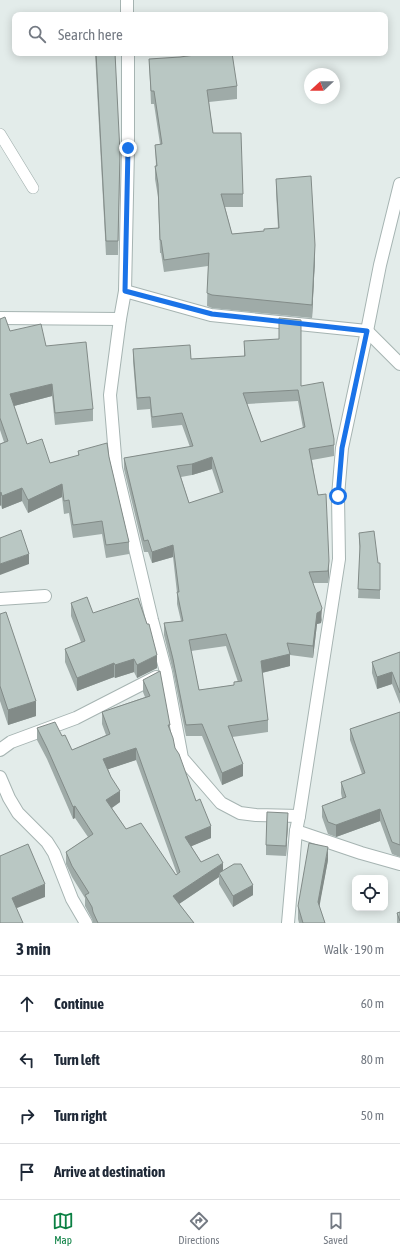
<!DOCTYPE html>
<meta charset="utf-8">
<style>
body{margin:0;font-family:"Asap Condensed",sans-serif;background:#f2f2f3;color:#1f2937}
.controls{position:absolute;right:12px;bottom:12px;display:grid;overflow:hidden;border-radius:8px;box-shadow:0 2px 10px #0003}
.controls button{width:36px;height:36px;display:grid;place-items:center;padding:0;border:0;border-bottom:1px solid #e0e1e3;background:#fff;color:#1f2937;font:20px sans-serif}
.compass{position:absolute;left:304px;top:68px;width:36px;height:36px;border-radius:50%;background:#fff;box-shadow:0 2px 10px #0003;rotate:249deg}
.stop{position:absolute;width:12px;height:12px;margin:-9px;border:3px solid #1a73e8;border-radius:50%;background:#fff}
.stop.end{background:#1a73e8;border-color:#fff;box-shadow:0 1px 4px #0008}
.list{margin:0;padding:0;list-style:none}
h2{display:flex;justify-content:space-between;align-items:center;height:52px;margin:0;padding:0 16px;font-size:17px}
h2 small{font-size:13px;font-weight:400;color:#747a83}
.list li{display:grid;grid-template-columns:26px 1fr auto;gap:12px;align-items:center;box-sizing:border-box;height:56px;padding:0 16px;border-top:1px solid #e0e1e3}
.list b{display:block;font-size:15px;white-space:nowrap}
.list em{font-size:13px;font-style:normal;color:#747a83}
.icon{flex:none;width:22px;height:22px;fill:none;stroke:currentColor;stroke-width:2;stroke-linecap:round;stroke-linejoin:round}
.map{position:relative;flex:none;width:400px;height:923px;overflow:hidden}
.search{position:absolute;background:#fff;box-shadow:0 2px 10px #0003;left:12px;right:12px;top:12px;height:44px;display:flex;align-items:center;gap:10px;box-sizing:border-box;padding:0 14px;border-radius:8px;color:#747a83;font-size:15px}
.sheet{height:276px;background:#fff}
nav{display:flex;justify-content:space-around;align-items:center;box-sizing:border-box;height:56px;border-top:1px solid #e0e1e3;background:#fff;font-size:11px;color:#747a83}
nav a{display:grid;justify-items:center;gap:2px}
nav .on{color:#0b8043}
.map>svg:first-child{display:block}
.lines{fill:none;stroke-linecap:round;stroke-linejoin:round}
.lane-casing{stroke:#a6b4b2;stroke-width:12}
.street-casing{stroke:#a6b4b2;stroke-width:14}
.lane{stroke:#fff;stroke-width:11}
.street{stroke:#fff;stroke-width:12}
.wall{fill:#9faba8;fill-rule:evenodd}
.shaded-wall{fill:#828b88}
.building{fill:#b9c7c3;stroke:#828b88;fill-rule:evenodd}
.route{stroke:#1a73e8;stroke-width:5}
</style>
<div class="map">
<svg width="400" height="923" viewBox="0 0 400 923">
<rect width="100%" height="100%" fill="#e3ecea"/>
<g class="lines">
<defs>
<polyline id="lane" points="0,134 33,188"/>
<g id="street">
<polyline points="127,0 127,15"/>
<polyline points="125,291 128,148 128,53"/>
<polyline points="0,318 120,319"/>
<polyline points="0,599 45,596"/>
<polyline points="0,750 11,742 76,718 156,677"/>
<polyline points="0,777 9,798 18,813 47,842 54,853 72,899 86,923"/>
<polyline points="299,816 256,815 240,813 221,803 182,758 166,672 152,620 116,468 110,395 120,319 125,291 211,315 367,331 400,364"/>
<polyline points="296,831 361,853 400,864"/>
<polyline points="288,923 296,831 299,816 339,559 338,496 342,448 367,331 380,265 400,184"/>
</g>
</defs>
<use href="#lane" class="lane-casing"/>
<use href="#street" class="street-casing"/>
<use href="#lane" class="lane"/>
<use href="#street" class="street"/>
</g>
<g class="wall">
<polygon points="95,53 115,53 120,167 118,255 106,255"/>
<polygon points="149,59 237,86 237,99 209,102 213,133 243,194 243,207 225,207 232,234 264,231 278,228 276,192 276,179 315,258 312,318 212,308 207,306 208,266 164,272 161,253 160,253 158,197 155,179 155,166 156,166 155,145 160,144 154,104 151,104"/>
<polygon points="0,319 10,331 46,346 93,409 93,421 55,425 52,396 14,406 27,444 50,463 78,456 78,451 109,457 129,542 129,554 106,558 102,534 73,538 69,513 64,514 62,497 28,513 22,501 2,509 1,505 0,506 0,444 4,442 0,430"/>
<path d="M244 341 301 386 334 439V456L312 460 329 573 328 583H313L322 620 321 623 317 624 313 658 290 655V666L262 673 268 720V732L232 737 243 776 222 785 202 736H186L173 671 164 635V623L181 621 177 604V593L173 557 152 563 148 552H144L124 469V458L190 447 182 425 152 428 150 409 137 410 133 361V349L191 359 244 356ZM298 401 303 428 261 442 247 404ZM212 469 220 493 189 503 181 477 192 475ZM226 646 238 682 234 685 199 690 191 651Z"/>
<polygon points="359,533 378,563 380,563 380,599 358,598 360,552 359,541"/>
<polygon points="71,603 93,613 157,668 137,678 134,672 115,678 114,677 77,691 65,662 65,649 81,642 71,616"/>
<polygon points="0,614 36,716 8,725 0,701"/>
<polygon points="400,652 400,704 392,684 377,689 372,673 372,662"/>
<path d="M143 680 170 725V732L175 748 211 838 191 846 201 862 223 871 253 895 233 907 219 884V877L179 904 194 923H93L92 919 85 906V898L72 877 66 864V852L88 837 75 818 73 819 47 759 37 740V728L62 736 72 750 106 735 102 724V712L145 697 143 692ZM136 760 177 874 176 875 126 829 112 808 120 802 108 769Z"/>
<polygon points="400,712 400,857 392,854 380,821 336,837 328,834 322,817 322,806 342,798 341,793 341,782 362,774 350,740 350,729"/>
<polygon points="288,823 286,856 266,855 266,845"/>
<polygon points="328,860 319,906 325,923 299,923 298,919 298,906"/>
<polygon points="400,912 400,923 397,923 397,913"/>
</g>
<g class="shaded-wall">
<polygon points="315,245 315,258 312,318 312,305"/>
<polygon points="52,384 52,396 10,407 10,394"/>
<polygon points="212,457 212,469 192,475 192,464"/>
<polygon points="62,484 62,497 28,513 28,500"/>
<polygon points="22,488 22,501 2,509 2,496"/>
<polygon points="1,492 1,505 0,506 0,493"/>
<polygon points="173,545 173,557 152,563 152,552"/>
<polygon points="29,554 29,564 0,575 0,564"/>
<polygon points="329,561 329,573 328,583 328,571"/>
<polygon points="322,608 321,623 317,624 313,658 313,646 317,613"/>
<polygon points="290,654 290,666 261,673 261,661"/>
<polygon points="157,655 157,668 137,678 137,665"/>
<polygon points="134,659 134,672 115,678 115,665"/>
<polygon points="114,663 114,677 77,691 77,678"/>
<polygon points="392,672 392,684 377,689 377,677"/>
<polygon points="36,701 36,716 8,725 8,710"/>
<polygon points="136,748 136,760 103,771 103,759"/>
<polygon points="243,764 243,776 222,785 222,773"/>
<polygon points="120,791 120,802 106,812 106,800"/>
<polygon points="75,806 75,818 73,819 73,807"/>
<polygon points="380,809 380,821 336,837 336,825"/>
<polygon points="288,813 288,823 286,856 286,846"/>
<polygon points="211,826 211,838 185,849 185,837"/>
<polygon points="328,847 328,860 318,914 318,902"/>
<polygon points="223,863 223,874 219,873 219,877 173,908 173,896"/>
<polygon points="45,884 45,897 12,910 12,898"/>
<polygon points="253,885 253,895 233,907 233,896"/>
</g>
<g class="building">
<polygon points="96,53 115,53 120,153 118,241 106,241"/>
<polygon points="210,53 232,53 237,86 207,90 213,133 241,133 243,194 221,194 232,234 264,231 264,229 279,228 276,179 311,176 315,245 312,305 212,295 207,293 209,253 164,260 161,240 160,240 158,184 155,166 157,166 155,145 162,144 154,91 151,91 149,59 180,57"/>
<polygon points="5,317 10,331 41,324 46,346 86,342 93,409 55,413 52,384 10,394 27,444 42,439 50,463 79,455 78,451 107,443 109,457 129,542 106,545 102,521 73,525 69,500 64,501 62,484 28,500 22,488 2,496 1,492 0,493 0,444 8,441 0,418 0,319"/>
<path d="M279 318 301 320V386L323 382 334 439V445L309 449 318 495 326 494 329 561 328 571 309 572 322 608 321 611 317 613 313 646 287 643 290 654 261 661 268 720 228 726 243 764 222 773 202 724 186 725 173 659 164 623 183 621 177 592H179L173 545 152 552 148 540 144 541 124 458 193 446 182 413 152 417 150 397 137 398 133 349 190 345 191 359 245 356 244 341 279 339ZM298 390 305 427 261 442 243 393ZM212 457 223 492 189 503 177 466 192 464ZM226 634 242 681 234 682V685L199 690 189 640Z"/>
<polygon points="21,530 29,554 0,564 0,538"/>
<polygon points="374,531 378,563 380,563 380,590 358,589 360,546 359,533"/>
<polygon points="87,597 93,613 138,598 147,624 149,624 157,655 137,665 134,659 115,665 114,663 77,678 65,649 85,641 71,603"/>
<polygon points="6,612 36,701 8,710 0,686 0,614"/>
<polygon points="400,652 400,693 392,672 377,677 372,662"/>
<path d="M160 671 170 725H168L173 738 175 748 179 754 196 801 200 799 211 826 185 837 201 862 218 854 223 863 173 896 194 923H98L93 912 92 907 85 895 89 893 72 866 66 852 93 834 75 806 73 807 47 748 37 728 55 722 62 736 65 735 72 750 110 734 102 712 150 696 143 680ZM136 748 180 872 176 875 141 823 126 829 106 800 120 791 111 777 103 759Z"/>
<polygon points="400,712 400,845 392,842 380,809 336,825 328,822 322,806 346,797 341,782 365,773 350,729"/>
<polygon points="267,812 288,813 286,846 266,845"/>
<polygon points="309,843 328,847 318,902 325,923 303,923 298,906"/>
<polygon points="28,844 45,884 12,898 23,923 0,923 0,856"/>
<polygon points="234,864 241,864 253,885 233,896 219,873"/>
<polygon points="400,912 400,921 397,913"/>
</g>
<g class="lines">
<polyline class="route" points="128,148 125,291 212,314 367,331 342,448 338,496"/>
</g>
</svg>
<div class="controls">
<button><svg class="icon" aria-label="locate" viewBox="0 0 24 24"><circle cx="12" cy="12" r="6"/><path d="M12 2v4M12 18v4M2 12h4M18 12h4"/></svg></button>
</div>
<svg class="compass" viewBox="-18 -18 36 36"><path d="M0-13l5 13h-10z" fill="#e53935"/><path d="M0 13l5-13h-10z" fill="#747a83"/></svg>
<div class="stop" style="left:338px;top:496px"></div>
<div class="stop end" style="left:128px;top:148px"></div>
<div class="search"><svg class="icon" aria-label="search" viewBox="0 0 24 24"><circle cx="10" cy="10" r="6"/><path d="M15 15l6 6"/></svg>Search here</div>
</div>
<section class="sheet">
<h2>3 min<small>Walk · 190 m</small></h2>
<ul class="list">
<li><svg class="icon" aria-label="ahead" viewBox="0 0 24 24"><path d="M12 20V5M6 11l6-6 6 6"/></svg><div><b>Continue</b></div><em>60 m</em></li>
<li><svg class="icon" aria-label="left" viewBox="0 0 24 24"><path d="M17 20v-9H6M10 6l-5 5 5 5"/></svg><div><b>Turn left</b></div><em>80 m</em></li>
<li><svg class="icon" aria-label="right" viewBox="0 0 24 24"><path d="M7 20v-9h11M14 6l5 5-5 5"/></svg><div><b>Turn right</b></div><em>50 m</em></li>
<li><svg class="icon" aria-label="arrive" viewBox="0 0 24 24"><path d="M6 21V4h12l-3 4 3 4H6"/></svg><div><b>Arrive at destination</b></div></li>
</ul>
</section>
<nav>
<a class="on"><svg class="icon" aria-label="map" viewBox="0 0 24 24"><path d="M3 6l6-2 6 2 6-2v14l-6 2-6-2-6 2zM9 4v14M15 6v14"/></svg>Map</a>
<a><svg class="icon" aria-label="directions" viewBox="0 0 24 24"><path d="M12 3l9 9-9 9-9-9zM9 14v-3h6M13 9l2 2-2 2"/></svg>Directions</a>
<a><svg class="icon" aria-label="saved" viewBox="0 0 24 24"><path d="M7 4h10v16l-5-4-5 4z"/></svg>Saved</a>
</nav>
